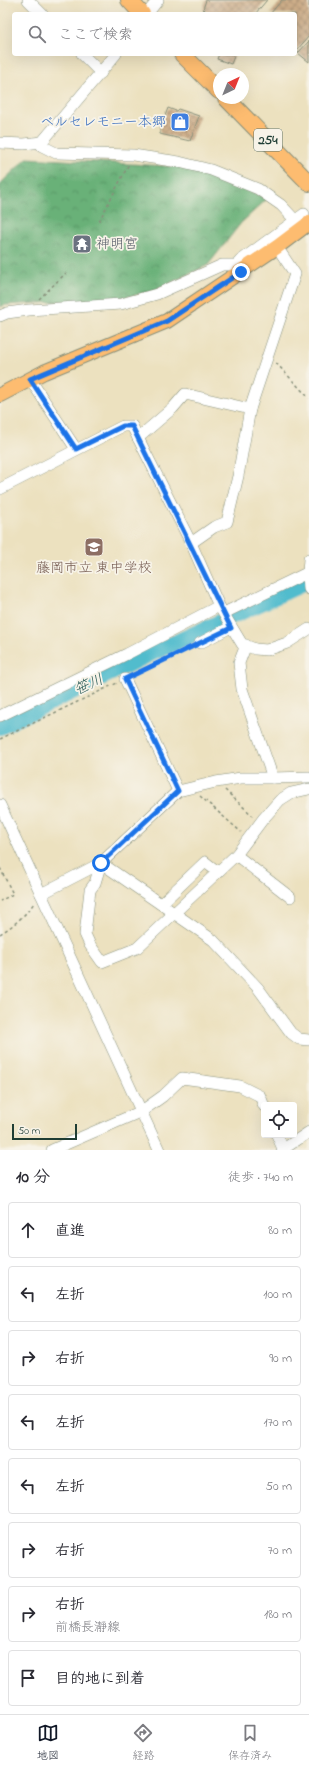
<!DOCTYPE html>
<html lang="ja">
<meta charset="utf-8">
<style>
body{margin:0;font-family:"Indie Flower","Klee One",sans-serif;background:#f7f7f7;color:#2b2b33}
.controls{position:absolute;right:12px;bottom:12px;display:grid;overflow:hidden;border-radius:4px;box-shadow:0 4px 16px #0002}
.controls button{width:36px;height:36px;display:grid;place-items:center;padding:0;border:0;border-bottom:1px solid #e1e1e2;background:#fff;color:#2b2b33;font:20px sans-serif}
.compass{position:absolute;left:213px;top:68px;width:36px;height:36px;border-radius:50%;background:#fff;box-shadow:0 4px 16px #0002;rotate:43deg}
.scale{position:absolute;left:12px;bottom:10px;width:65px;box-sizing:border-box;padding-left:4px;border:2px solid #1f3d34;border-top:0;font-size:11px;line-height:14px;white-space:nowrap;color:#1f3d34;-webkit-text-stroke:3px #f7f3e8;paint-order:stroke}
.stop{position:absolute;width:12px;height:12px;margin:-9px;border:3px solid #1a73e8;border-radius:50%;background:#fff}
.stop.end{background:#1a73e8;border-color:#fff;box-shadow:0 1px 4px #0008}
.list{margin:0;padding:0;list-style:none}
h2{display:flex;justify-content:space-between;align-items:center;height:52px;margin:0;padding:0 16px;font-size:17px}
h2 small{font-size:13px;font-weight:400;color:#7c7c81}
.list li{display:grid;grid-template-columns:26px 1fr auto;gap:12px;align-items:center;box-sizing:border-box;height:56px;margin:0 8px 8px;padding:0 8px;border:1px solid #e1e1e2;border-radius:4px}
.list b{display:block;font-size:15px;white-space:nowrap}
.list p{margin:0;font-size:13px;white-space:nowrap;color:#7c7c81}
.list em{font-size:13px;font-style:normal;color:#7c7c81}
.icon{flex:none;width:22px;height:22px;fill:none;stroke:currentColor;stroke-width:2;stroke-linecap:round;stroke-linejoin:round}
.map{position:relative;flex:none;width:309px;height:1150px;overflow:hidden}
.search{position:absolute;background:#fff;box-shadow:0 4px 16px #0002;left:12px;right:12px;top:12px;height:44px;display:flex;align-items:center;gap:10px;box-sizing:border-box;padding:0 14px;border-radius:4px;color:#7c7c81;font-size:15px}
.sheet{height:564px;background:#fff}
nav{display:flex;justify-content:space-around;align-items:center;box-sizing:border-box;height:56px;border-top:1px solid #e1e1e2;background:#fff;font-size:11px;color:#7c7c81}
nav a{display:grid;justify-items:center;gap:2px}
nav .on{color:#111827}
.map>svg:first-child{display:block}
.forest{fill:url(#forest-crowns);stroke:#447756}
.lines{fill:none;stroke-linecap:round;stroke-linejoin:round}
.river{stroke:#51bccd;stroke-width:16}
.building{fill:url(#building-cross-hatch)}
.minor-casing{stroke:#868f7a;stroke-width:12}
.major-casing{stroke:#868f7a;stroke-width:16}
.highway-casing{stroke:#868f7a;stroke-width:18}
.path{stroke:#868f7a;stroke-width:1.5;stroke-dasharray:3 3;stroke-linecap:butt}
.minor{stroke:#fff;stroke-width:11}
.major{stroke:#fdbc70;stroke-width:14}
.highway{stroke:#fdbc70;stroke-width:16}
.route{stroke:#1a73e8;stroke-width:5}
.labels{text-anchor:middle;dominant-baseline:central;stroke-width:3.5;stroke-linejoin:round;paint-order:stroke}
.shield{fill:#f7f3e8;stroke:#60746a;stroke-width:1}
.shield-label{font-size:13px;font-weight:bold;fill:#1f3d34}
.shop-label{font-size:14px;fill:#366cbe;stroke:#f7f3e8;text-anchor:end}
.worship-label{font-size:14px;fill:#5b616d;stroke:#f7f3e8;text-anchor:start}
.education-label{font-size:14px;fill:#785e54;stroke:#f7f3e8}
.water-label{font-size:15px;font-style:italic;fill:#2c5d5a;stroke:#f7f3e8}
</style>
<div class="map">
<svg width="309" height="1150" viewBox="0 0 309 1150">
<defs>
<pattern id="forest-crowns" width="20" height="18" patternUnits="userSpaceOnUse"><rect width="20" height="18" fill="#69b178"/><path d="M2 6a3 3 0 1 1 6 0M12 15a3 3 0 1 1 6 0" fill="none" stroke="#569163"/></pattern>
<pattern id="building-cross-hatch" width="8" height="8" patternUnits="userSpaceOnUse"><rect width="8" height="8" fill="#cdad89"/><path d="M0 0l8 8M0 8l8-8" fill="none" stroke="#a68e71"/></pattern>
</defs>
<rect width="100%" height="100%" fill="#f7f3e8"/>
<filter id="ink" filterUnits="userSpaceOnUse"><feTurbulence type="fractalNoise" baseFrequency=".025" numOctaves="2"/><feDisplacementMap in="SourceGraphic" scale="8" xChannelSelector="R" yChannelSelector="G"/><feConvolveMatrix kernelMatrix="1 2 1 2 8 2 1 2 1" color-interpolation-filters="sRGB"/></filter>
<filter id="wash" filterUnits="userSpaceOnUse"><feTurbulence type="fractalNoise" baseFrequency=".012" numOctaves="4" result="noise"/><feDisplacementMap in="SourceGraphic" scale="16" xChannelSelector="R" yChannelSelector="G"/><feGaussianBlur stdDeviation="0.9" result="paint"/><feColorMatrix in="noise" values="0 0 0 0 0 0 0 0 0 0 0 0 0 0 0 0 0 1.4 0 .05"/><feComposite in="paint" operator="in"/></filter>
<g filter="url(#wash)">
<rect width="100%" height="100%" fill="#ece1bf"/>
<polygon class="forest" points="27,158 183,167 222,176 267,199 241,223 208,265 154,291 121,298 5,305 0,307 0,184"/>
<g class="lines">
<polyline class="river" points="0,727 148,655 309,581"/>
</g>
<g id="blocks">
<g class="building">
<polygon points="206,0 267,0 255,14 208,14 203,9"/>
<polygon points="282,0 309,0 309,36 297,50 295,49 295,14 270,14"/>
<polygon points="309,41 309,62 298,53"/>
<polygon points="219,54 235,54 231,64 217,59"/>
<polygon points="168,108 176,111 178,109 199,116 190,141 160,134 160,129"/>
</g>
</g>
</g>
<g filter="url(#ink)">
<use href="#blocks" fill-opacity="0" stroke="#868f7a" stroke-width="1"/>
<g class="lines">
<defs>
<g id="minor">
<polyline points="28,0 42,14"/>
<polyline points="147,14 158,0"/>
<polyline points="82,54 101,73"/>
<polyline points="42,142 42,146 56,153 133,155 179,162 211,170 258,189 281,205 295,220"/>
<polyline points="0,143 24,144 42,142 116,54"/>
<polyline points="235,267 240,261 304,214"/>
<polyline points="0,316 7,313 29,310 121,304 157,294 222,265 233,265 241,272"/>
<polyline points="30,379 76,449"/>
<polyline points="138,438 173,408 185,394 250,409"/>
<polyline points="0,489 123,426 132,426 191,543 219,606 242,644 255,649 267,650 287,643 309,629"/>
<polyline points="191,543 214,527 227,522 238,476 250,409 295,274 277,247"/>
<polyline points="309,559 308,573 309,589"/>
<polyline points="224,613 309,572"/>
<polyline points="200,643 231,627"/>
<polyline points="246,645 239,663 242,689 273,778 309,777"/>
<polyline points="125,679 178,791"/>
<polyline points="0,716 127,654 219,606"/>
<polyline points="273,778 241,778 216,782 178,791 101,863 95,883 90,890 85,934 90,945 102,962 137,948 236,855 263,819 280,800 291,793 309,789"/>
<polyline points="0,805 159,1150"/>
<polyline points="236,855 290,897"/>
<polyline points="41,894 101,863 213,940 258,988 291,1033 299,1039 309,1040"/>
<polyline points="161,904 205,862 218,872"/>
<polyline points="277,1135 283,1149"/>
<polyline points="52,1150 142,1111 163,1096 182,1078 240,1086 260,1096 264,1106"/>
<polyline points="282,1150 309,1132"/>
</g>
<polyline id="major" points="0,395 44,372 167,321 277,247 309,223"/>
<g id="highway">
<polyline points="129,0 142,14"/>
<polyline points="182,54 219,91"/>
<polyline points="226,98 309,183"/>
</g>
</defs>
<use href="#minor" class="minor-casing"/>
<use href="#major" class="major-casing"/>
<use href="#highway" class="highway-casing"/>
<g class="path">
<polyline points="99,221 129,164"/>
<polyline points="39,299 66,273"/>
<polyline points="276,363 309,398"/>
<polyline points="133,675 191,647"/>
<polyline points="0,739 117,683"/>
<polyline points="225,790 253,816"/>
<polyline points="200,796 241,832"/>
<polyline points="0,868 13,894 0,901"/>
<path d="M0 934C13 926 25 916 34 903"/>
</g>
<use href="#minor" class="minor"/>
<use href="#major" class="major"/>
<use href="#highway" class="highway"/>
</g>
</g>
<g class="lines" filter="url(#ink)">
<polyline class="route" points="101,863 178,791 125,679 231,628 132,426 123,426 76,449 30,379 167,321 241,272"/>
</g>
<defs>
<symbol id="shop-square" viewBox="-11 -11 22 22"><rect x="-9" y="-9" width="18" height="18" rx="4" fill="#3f7fe0" stroke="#f7f3e8"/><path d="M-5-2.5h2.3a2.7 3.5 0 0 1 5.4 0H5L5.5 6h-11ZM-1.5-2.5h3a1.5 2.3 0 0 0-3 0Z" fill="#fff"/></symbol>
<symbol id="temple-square" viewBox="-11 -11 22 22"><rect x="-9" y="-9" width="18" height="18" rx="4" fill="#6b7280" stroke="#f7f3e8"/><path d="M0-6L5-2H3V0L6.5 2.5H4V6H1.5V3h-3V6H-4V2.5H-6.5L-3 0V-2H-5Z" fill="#fff"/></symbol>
<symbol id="school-square" viewBox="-11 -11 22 22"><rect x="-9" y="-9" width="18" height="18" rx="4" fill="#8d6e63" stroke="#f7f3e8"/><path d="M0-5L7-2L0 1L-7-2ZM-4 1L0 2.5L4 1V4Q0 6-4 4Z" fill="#fff"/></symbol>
</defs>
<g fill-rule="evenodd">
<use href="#shop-square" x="169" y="111" width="22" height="22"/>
<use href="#temple-square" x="71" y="233" width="22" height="22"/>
<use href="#school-square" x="83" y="536" width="22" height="22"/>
</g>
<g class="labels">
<rect class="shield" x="254" y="129" width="28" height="22" rx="3"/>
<g class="shield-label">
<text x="268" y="140">254</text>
</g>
<g class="shop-label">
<text x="166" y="122">ベルセレモニー本郷</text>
</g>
<g class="worship-label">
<text x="96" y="244">神明宮</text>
</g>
<g class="education-label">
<text x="94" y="568">藤岡市立 東中学校</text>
</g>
<g class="water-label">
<text transform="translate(89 685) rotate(-25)">笹川</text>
</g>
</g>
</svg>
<div class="controls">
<button><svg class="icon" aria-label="locate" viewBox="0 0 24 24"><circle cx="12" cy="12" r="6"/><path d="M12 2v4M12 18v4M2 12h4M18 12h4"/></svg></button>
</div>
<svg class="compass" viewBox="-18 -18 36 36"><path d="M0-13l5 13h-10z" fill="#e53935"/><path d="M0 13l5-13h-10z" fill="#7c7c81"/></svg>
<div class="scale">50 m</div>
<div class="stop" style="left:101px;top:863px"></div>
<div class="stop end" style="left:241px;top:272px"></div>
<div class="search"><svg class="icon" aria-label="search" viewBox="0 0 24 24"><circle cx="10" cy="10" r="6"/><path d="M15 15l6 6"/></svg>ここで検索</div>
</div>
<section class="sheet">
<h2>10 分<small>徒歩 · 740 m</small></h2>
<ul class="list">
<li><svg class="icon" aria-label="ahead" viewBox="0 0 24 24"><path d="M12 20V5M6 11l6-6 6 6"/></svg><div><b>直進</b></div><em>80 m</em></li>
<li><svg class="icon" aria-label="left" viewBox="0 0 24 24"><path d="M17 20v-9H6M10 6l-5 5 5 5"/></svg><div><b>左折</b></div><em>100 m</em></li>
<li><svg class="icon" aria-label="right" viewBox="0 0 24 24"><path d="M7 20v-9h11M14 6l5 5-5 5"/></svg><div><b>右折</b></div><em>90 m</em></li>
<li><svg class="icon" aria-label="left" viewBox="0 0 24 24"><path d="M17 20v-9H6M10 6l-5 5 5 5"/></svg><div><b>左折</b></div><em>170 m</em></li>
<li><svg class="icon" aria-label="left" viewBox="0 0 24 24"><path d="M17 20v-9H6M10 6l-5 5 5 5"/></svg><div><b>左折</b></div><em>50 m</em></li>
<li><svg class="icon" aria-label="right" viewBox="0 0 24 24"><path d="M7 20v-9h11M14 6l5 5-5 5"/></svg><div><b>右折</b></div><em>70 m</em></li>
<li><svg class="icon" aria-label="right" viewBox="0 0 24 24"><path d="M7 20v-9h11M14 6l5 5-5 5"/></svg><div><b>右折</b><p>前橋長瀞線</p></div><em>180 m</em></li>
<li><svg class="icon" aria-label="arrive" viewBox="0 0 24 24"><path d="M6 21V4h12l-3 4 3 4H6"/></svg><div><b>目的地に到着</b></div></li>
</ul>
</section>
<nav>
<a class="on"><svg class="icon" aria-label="map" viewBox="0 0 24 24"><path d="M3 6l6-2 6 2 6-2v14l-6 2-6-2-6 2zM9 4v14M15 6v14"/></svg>地図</a>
<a><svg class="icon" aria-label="directions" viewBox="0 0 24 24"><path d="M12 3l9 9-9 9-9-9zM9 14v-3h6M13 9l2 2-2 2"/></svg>経路</a>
<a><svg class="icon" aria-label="saved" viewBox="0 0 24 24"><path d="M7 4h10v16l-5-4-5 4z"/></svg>保存済み</a>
</nav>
